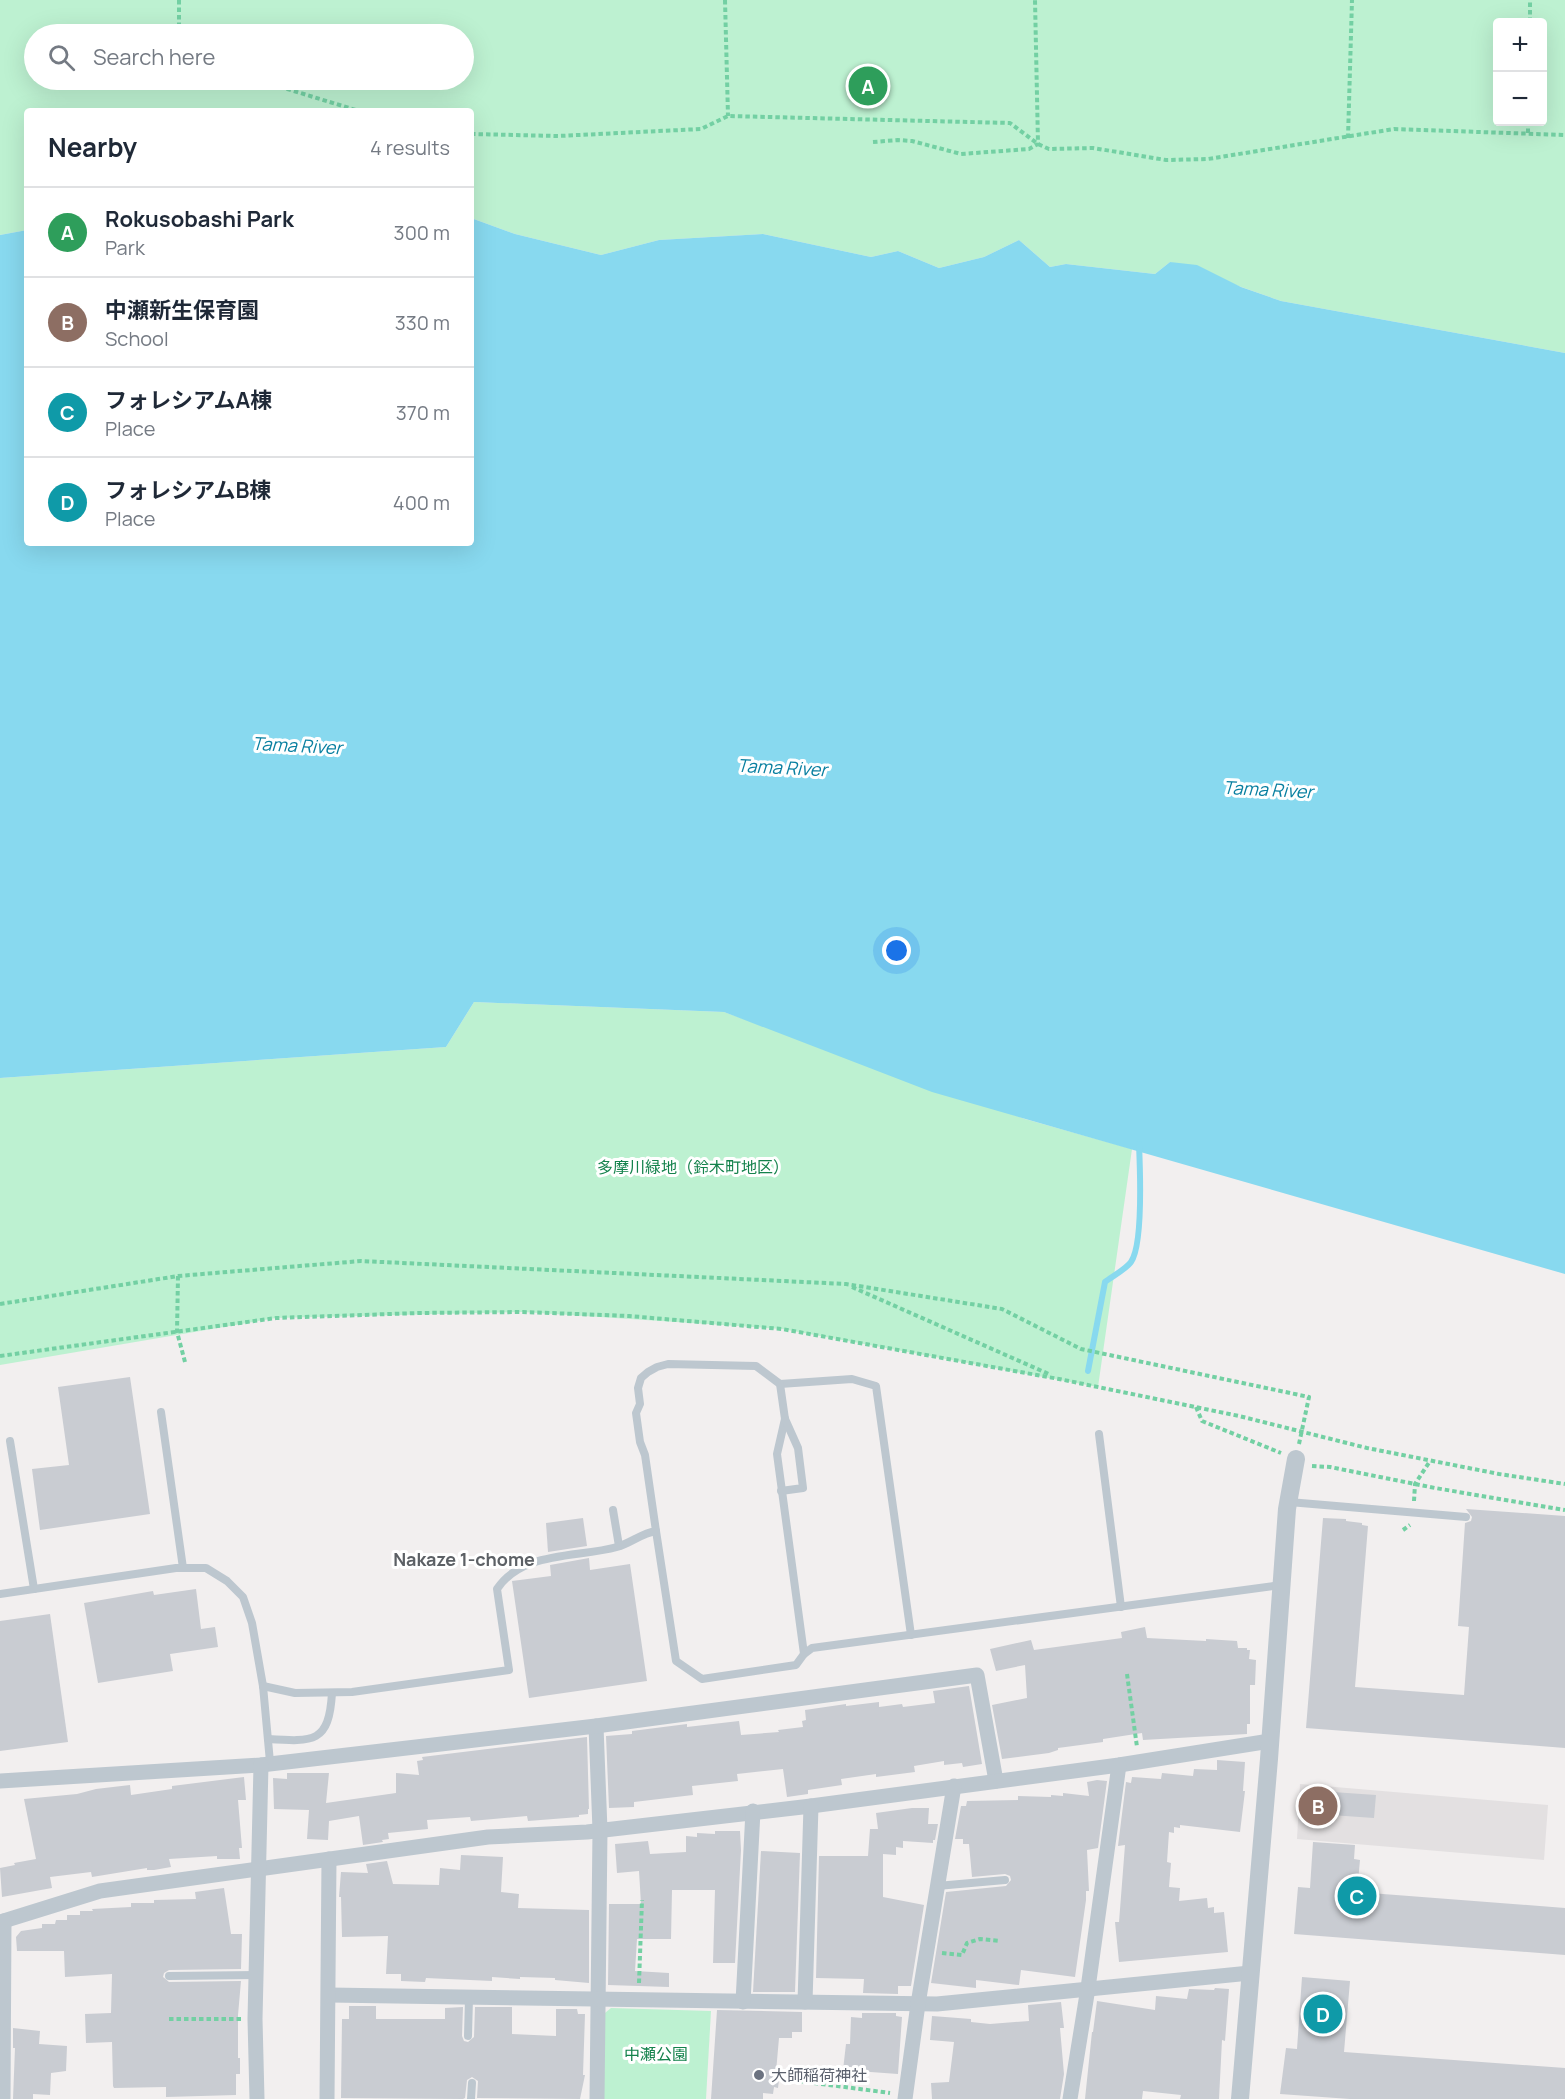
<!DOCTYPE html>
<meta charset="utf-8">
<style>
body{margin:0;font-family:Manrope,"Noto Sans JP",sans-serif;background:#f6f6f7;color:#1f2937}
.controls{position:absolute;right:18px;top:18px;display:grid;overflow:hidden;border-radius:6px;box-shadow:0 6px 24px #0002}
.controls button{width:54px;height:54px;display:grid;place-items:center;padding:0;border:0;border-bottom:2px solid #e0e1e3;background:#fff;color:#1f2937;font:30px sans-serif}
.you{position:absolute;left:897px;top:951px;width:21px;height:21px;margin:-15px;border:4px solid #fff;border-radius:50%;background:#1a73e8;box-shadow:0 0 0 9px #1a73e833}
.badge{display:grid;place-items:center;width:39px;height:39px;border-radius:50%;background:#0f766e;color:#fff;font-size:20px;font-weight:700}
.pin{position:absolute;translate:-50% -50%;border:3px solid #fff;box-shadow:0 2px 6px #0006}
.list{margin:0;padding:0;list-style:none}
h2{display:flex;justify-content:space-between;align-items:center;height:78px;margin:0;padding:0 24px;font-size:26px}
h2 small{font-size:20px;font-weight:400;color:#747a83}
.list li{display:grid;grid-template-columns:39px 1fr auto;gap:18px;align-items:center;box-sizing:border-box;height:90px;padding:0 24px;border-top:2px solid #e0e1e3}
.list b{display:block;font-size:22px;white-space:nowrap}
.list p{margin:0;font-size:20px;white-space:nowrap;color:#747a83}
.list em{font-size:20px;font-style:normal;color:#747a83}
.icon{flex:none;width:33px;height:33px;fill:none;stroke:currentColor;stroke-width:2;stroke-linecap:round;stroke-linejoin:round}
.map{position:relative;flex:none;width:1565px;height:2099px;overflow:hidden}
.search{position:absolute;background:#fff;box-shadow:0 6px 24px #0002;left:24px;top:24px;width:450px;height:66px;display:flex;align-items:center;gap:15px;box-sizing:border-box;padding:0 21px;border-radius:33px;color:#747a83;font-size:22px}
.panel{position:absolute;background:#fff;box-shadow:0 6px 24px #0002;left:24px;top:108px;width:450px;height:438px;border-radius:6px}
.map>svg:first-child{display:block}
.education{fill:#e3e0e1}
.green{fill:#bdf1d1;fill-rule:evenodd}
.water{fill:#88d9ef}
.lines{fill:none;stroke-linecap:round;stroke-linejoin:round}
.stream{stroke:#88d9ef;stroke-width:6}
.building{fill:#c9ccd2}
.path{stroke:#73d0a3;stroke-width:4;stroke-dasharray:4.5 3;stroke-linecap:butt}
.service{stroke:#bdc7cf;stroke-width:8}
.minor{stroke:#bdc7cf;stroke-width:15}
.tertiary{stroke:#bdc7cf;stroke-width:18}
.worship-dot{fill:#6b7280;stroke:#fff;stroke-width:2}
.labels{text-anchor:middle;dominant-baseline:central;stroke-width:6;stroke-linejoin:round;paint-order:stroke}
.park-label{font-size:16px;fill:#14824c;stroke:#fff}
.worship-label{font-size:16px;fill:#5b616d;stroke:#fff;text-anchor:start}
.water-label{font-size:18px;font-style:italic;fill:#087fa0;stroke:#fff}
.neighbourhood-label{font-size:18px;font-weight:bold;fill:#5c6065;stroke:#fff}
</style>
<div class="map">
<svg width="1565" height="2099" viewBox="0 0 1565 2099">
<rect width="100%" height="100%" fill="#f2efef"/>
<polygon class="education" points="1300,1784 1548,1805 1544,1860 1297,1839"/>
<g class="green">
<path d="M0 0H1565V353L1281 301 1170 262 1155 274 1066 264 1050 267 1019 240 984 257 939 268 898 251 871 257 763 234 659 240 601 255 515 234 471 218V111H27V230L0 235ZM1498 22H1542V122H1498ZM34 34H464V80H34Z"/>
<polygon points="474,1002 724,1012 1025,1119 1132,1149 1098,1387 782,1329 523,1312 276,1318 0,1365 0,1078 446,1047"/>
<polygon points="611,2008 711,2011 706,2099 603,2099 605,2013"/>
</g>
<polygon class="water" points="471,218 515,234 601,255 659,240 763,234 871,257 898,251 939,268 984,257 1019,240 1050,267 1066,264 1155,274 1170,262 1197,265 1241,287 1281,301 1565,353 1565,1274 932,1092 724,1012 474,1002 446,1047 0,1078 0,235 27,230 27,543 471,543"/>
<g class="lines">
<path class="stream" d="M1088 1371 1105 1282C1113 1276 1126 1269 1131 1262 1143 1245 1140 1167 1139 1144"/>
</g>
<g class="building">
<polygon points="130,1377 150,1514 40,1530 32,1469 69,1465 58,1387"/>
<polygon points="1466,1509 1565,1516 1565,1748 1306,1728 1323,1518 1346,1519 1346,1521 1362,1523 1362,1525 1368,1526 1355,1687 1464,1695 1469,1627 1458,1626 1465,1523 1471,1521 1472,1517"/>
<polygon points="583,1518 587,1546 548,1552 546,1523"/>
<polygon points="589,1558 590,1570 630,1564 647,1681 529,1698 512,1581 551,1576 550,1565"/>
<polygon points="196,1589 201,1629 215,1627 218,1647 170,1654 173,1671 98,1683 84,1603 153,1591 154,1595"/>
<polygon points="50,1614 68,1742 0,1751 0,1621"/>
<polygon points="1145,1627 1147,1638 1206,1641 1206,1639 1237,1641 1238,1648 1247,1648 1247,1650 1250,1650 1249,1659 1256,1660 1255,1685 1250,1685 1250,1724 1247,1724 1247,1734 1143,1740 1142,1733 1103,1739 1103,1742 1058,1748 1058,1750 1049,1753 1002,1759 992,1705 1027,1698 1025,1665 996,1671 990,1649 1031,1640 1034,1650 1122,1638 1121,1632"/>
<polygon points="969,1686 982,1764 963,1767 962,1763 944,1765 944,1761 914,1766 915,1772 876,1777 876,1774 841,1779 842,1785 808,1790 808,1794 787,1797 783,1769 737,1774 738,1781 692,1786 693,1795 634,1802 634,1807 609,1808 606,1736 632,1734 632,1731 687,1724 687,1727 739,1721 741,1735 779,1732 778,1730 803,1727 802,1721 806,1720 805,1710 846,1704 846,1706 879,1702 879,1707 902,1704 903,1707 935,1703 933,1691"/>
<polygon points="587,1737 589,1809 588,1809 588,1814 579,1815 579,1817 528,1821 527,1816 471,1821 470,1817 427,1820 428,1829 388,1833 389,1839 382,1840 383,1842 363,1845 359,1816 329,1821 328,1840 307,1839 309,1810 274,1809 273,1778 287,1779 287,1773 329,1773 326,1803 396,1793 396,1773 419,1775 417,1761 423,1760 422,1757"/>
<polygon points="1217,1760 1245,1762 1243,1791 1245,1791 1240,1832 1180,1825 1180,1828 1174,1827 1174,1833 1169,1832 1167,1862 1171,1863 1169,1887 1180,1888 1179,1901 1207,1898 1208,1908 1214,1907 1214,1913 1224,1912 1228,1952 1119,1962 1115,1922 1119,1922 1125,1845 1118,1846 1126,1782 1131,1783 1132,1777 1161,1779 1162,1773 1193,1776 1194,1769 1217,1770"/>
<polygon points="244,1777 246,1800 238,1800 242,1848 239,1848 240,1859 217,1859 217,1856 169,1859 171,1867 154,1870 147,1870 147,1868 92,1877 91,1872 50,1877 52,1888 2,1897 0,1868 15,1865 14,1863 36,1859 24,1799 77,1794 96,1789 130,1785 131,1795 172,1789 172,1786"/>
<polygon points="1097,1780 1107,1781 1098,1848 1087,1850 1089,1891 1086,1891 1086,1900 1075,1977 1021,1970 1019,1985 976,1980 976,1988 931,1983 946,1892 1006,1886 1011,1880 1010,1876 1005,1874 972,1877 969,1844 963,1844 963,1839 955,1839 961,1806 966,1806 967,1801 1018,1800 1018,1796 1051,1797 1051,1795 1063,1796 1063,1793 1089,1796 1087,1782"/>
<polygon points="1304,1790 1376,1795 1374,1818 1302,1813"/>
<polygon points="912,1808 929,1808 928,1824 938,1824 935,1840 933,1840 933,1843 903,1841 903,1848 896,1847 896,1855 883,1854 883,1897 924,1905 911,1986 898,1986 898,1994 863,1993 864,1979 816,1978 819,1856 868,1856 870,1829 878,1829 876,1813"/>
<polygon points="715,1831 740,1831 741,1850 735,1963 713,1963 715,1890 672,1890 671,1939 637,1939 635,1971 669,1973 669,1987 608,1985 609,1904 641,1904 639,1871 617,1873 615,1844 648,1841 650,1854 686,1852 686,1836 697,1837 697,1833 715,1834"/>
<polygon points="1313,1842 1355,1845 1354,1859 1360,1860 1357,1892 1565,1908 1565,1955 1294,1934 1298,1887 1310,1888"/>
<polygon points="761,1851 800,1853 795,1992 753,1992"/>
<polygon points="461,1855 503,1857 501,1892 519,1894 518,1908 589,1910 589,1983 555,1980 555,1978 520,1977 520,1979 492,1977 492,1981 426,1978 425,1982 401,1981 401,1974 386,1974 388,1936 342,1937 341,1897 339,1897 341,1872 368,1873 366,1864 387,1861 393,1884 439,1885 440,1868 460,1870"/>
<polygon points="224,1888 231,1934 242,1934 241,1969 169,1970 164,1973 163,1977 169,1982 241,1981 238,2015 238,2058 240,2058 240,2074 236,2074 236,2095 166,2097 166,2087 114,2088 113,2086 112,2042 86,2043 85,2014 111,2013 112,1974 65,1977 64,1951 17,1951 16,1937 21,1931 42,1928 42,1924 55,1924 56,1920 67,1920 67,1915 80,1915 80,1911 93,1911 92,1909 131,1907 131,1903 154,1903 154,1900 196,1899 195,1892"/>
<polygon points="1302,1977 1350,1981 1344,2052 1565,2068 1565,2099 1350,2099 1280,2094 1286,2048 1297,2049"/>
<polygon points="1215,1988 1229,1989 1225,2041 1222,2040 1219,2099 1180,2099 1181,2095 1143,2091 1142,2099 1085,2099 1092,2032 1093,2032 1097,2001 1155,2010 1156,1996 1187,1999 1189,1989 1214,1990"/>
<polygon points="1061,2002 1064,2028 1060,2028 1064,2074 1060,2099 932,2099 931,2083 949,2082 954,2042 930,2040 932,2016 971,2019 971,2022 990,2024 1029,2021 1028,2005"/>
<polygon points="349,2006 376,2006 376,2019 445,2019 445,2008 463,2007 462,2036 464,2041 468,2042 474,2037 475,2007 512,2007 512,2034 556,2036 556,2009 577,2009 578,2014 585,2014 583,2075 585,2075 580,2099 477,2098 478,2081 472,2077 467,2080 465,2098 463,2099 341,2098 342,2019 349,2019"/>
<polygon points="717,2010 802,2012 802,2032 792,2032 792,2038 779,2038 776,2072 780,2072 778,2088 774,2087 773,2094 763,2093 763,2099 711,2099"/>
<polygon points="862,2013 896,2013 896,2016 902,2017 898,2074 843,2070 846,2044 850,2044 851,2017 862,2018"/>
<polygon points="13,2028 40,2031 39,2044 67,2046 66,2071 51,2073 50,2095 33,2094 33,2099 13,2099 15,2048 13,2048"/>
</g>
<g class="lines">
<g class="path">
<polyline points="179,0 179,34"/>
<polyline points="725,0 728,116"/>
<polyline points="1530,22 1530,0"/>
<polyline points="258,80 359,111"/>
<polyline points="1528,133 1528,122"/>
<polyline points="471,134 558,136 701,129 728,116 1010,123 1038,144 1049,149 1093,148 1166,160 1208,159 1394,129 1565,135"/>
<polyline points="1348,138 1352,0"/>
<polyline points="873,142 898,140 912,141 961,154 1029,149 1038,144 1035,0"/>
<polyline points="178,1276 177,1332 185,1362"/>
<polyline points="852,1287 1051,1375"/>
<polyline points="0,1304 178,1276 361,1261 846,1284 1002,1309 1081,1349 1309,1397 1299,1444"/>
<polyline points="0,1356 276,1318 419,1313 523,1312 629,1316 782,1329 1059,1379 1239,1416 1367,1448 1499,1474 1565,1484"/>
<polyline points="1196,1407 1202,1421 1281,1453"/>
<polyline points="1312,1466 1330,1467 1435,1488 1565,1510"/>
<polyline points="1414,1501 1415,1484 1430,1461"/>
<polyline points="1403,1530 1410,1525"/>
<polyline points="1127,1674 1137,1747"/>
<polyline points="942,1953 962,1955 967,1943 980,1939 1000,1941"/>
<polyline points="639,1983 642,1900"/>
<polyline points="169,2019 241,2019"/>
<polyline points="784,2079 890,2093"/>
</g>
<g class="service">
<polyline points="780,1384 852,1379 876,1386 911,1635"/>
<polyline points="161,1412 183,1568"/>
<polyline points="1099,1434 1121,1607"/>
<polyline points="10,1441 34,1589"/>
<polyline points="1289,1502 1466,1517"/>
<polyline points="613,1510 619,1546"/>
<polyline points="656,1531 676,1661 702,1679 796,1665 804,1654 777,1454 785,1419"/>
<polyline points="0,1594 176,1568 206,1568 227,1581 243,1597 252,1623 263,1686 270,1762"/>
<polyline points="804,1654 812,1648 1281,1585"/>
<path d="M263 1686 295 1693 352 1692 509 1670 497 1589C522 1551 577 1558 617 1547 631 1543 642 1533 656 1531L645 1455 640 1442 636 1413 640 1404 638 1388 641 1378 648 1372 657 1367 668 1364 756 1366 780 1384 785 1419 798 1448 803 1488 781 1491"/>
<path d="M268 1739C314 1742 329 1743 332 1693"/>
<polyline points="937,1886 1005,1880"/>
<polyline points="169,1976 256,1975"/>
<polyline points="468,2036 469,1998"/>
<polyline points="471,2099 472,2083"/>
</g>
<g class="minor">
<polyline points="596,1726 600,1830 597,2099"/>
<polyline points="0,1781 261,1765 596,1726 977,1675 996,1781"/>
<polyline points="0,1922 100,1891 488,1837 587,1832 811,1806 1119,1765 1270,1741"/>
<polyline points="329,1995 937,2004 1250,1973"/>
<polyline points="743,2002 753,1811"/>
<polyline points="805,2002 811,1806"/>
<polyline points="3,2099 4,1921"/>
<polyline points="257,2099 255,2019 261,1765"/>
<polyline points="327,2099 329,1859"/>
<polyline points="905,2099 918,2004 954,1786"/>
<polyline points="1070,2099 1088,1988 1119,1765"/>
</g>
<polyline class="tertiary" points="1240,2099 1269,1759 1287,1509 1296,1459"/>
</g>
<circle class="worship-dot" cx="759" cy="2075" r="6"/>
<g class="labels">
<g class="park-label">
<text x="693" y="1167">多摩川緑地（鈴木町地区）</text>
<text x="656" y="2054">中瀬公園</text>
</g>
<g class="worship-label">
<text x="771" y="2075">大師稲荷神社</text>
</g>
<g class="water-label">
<text transform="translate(297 745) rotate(3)">Tama River</text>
<text transform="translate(782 767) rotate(3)">Tama River</text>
<text transform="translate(1268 789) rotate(3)">Tama River</text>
</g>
<g class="neighbourhood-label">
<text x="464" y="1559">Nakaze 1-chome</text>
</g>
</g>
</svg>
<div class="controls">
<button>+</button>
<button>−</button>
</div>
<div class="you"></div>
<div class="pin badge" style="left:868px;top:86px;background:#2e9e5b">A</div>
<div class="pin badge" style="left:1318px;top:1806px;background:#8d6e63">B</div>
<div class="pin badge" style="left:1357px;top:1896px;background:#0f9aa8">C</div>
<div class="pin badge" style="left:1323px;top:2014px;background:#0f9aa8">D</div>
<div class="search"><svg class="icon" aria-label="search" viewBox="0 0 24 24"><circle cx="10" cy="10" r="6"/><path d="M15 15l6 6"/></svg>Search here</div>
<section class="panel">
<h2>Nearby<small>4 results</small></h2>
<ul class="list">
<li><span class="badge" style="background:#2e9e5b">A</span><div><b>Rokusobashi Park</b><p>Park</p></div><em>300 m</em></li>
<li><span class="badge" style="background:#8d6e63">B</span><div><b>中瀬新生保育園</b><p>School</p></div><em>330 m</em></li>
<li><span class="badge" style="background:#0f9aa8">C</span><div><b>フォレシアムA棟</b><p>Place</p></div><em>370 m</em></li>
<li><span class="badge" style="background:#0f9aa8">D</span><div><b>フォレシアムB棟</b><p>Place</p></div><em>400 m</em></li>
</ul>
</section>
</div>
